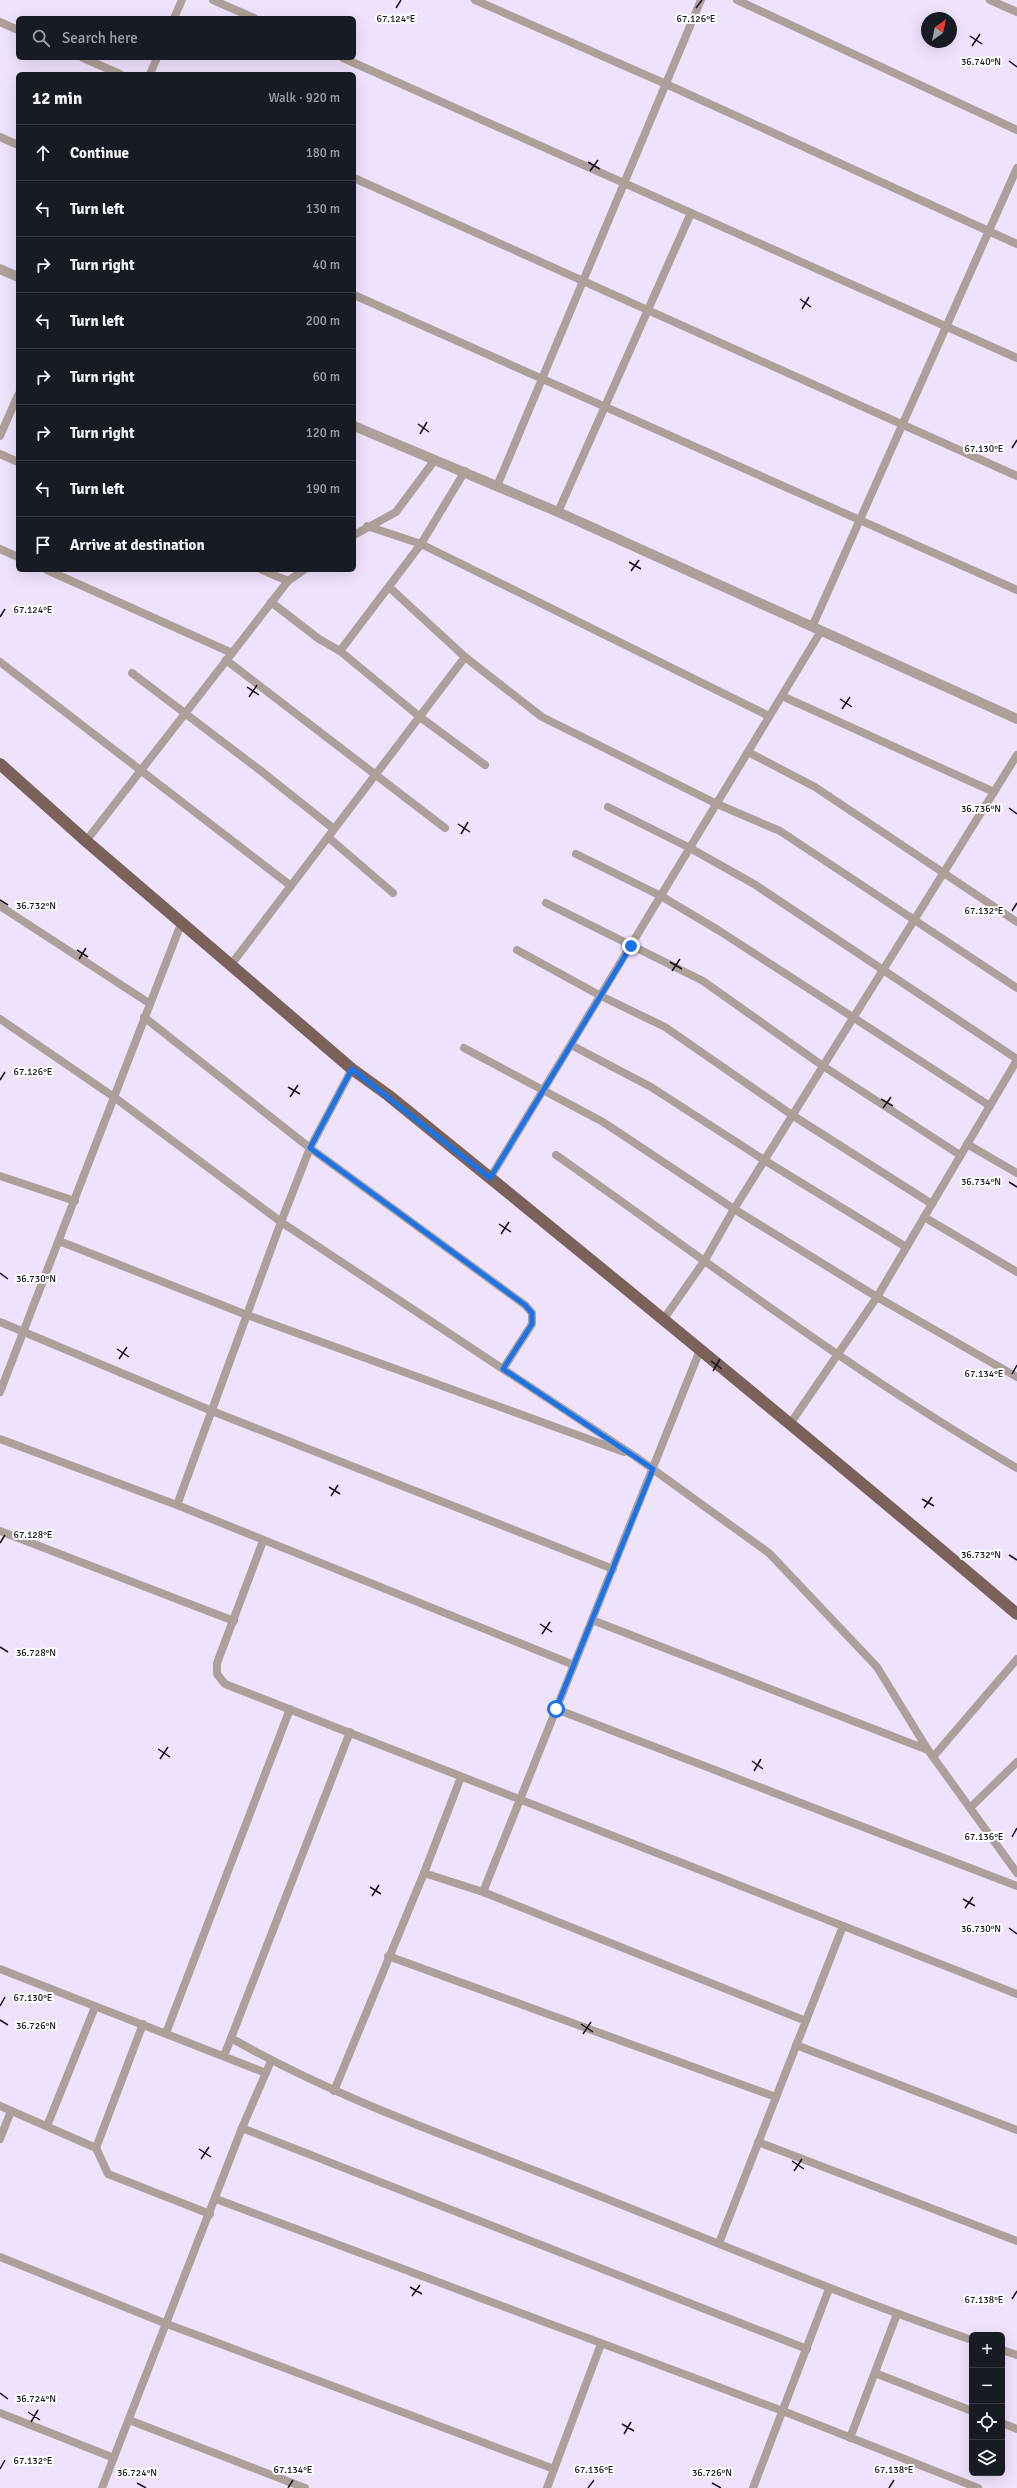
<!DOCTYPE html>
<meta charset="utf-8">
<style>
body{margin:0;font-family:Signika,sans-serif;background:#242831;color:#f1f3f6}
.controls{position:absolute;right:12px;bottom:12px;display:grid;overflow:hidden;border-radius:6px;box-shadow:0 4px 16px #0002}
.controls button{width:36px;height:36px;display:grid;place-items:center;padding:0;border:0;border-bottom:1px solid #363941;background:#171b24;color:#f1f3f6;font:20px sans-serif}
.compass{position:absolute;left:921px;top:12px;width:36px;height:36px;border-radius:50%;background:#171b24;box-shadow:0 4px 16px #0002;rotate:33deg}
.stop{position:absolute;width:12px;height:12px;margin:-9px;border:3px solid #1a73e8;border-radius:50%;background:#fff}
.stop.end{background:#1a73e8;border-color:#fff;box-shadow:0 1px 4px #0008}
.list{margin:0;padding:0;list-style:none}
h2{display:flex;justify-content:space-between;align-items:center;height:52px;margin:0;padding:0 16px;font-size:17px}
h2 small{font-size:13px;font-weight:400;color:#9ea1a6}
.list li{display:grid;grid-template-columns:26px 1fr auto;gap:12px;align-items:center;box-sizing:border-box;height:56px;padding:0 16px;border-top:1px solid #363941}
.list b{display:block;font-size:15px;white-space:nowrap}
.list em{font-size:13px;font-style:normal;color:#9ea1a6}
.icon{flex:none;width:22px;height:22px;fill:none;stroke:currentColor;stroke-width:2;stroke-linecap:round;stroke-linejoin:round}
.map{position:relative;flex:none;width:1017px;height:2488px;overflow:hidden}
.search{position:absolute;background:#171b24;box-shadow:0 4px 16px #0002;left:16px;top:16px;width:340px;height:44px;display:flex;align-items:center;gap:10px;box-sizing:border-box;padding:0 14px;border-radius:6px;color:#9ea1a6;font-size:15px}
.panel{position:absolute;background:#171b24;box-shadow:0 4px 16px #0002;left:16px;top:72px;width:340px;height:500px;border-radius:6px}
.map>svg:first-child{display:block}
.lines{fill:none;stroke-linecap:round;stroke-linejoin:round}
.minor{stroke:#ad9f9a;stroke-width:8}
.tertiary{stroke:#ad9f9a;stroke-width:10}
.primary{stroke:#7a625b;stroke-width:12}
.route{stroke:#1a73e8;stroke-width:5}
.ticks{fill:none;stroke:#17121b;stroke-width:1.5}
.ticks-label{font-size:10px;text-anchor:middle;fill:#17121b;stroke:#fff;stroke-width:4;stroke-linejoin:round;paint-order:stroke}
</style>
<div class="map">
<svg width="1017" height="2488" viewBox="0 0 1017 2488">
<rect width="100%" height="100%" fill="#efe2fd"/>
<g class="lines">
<g class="minor">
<polyline points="213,0 254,18"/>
<polyline points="475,0 666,84 1017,244"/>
<polyline points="737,0 1017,130"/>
<polyline points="990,0 1017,12"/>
<polyline points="174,18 182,0"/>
<polyline points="0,22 18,30"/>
<polyline points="83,58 120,74"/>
<polyline points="343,58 1017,358"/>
<polyline points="150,74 157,58"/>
<polyline points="0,137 18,145"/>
<polyline points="354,178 1017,476"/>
<polyline points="354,295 1017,590"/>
<polyline points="0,436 18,395"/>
<polyline points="0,454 18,462"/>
<polyline points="497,486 701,0"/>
<polyline points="558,512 691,213"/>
<polyline points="367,526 421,544 769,716"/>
<polyline points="354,535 396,512 434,461"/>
<polyline points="0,549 18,557"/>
<polyline points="47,570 232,653"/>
<polyline points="262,570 288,581"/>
<polyline points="389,587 465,657 542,717 717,804 780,831 1017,988"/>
<polyline points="271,602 319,639 340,651 420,717 485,765"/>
<polyline points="812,627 1017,168"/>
<polyline points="340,651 421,544 465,471"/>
<polyline points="226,660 445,828"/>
<polyline points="0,662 291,886"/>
<polyline points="132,673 261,771 334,829"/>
<polyline points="782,696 994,792"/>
<polyline points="748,752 815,787 1017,922"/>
<polyline points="608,807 690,848 754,884 1017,1059"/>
<polyline points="328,837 393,893"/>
<polyline points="86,841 288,581 304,570"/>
<polyline points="576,854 661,896 718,930 990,1106"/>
<polyline points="546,903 703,981 823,1066 960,1155"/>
<polyline points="0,906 149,1003"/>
<polyline points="517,950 601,996 665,1027 792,1115 932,1204"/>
<polyline points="230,966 465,657"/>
<polyline points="144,1017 310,1148 525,1305 532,1313 532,1324 503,1369"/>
<polyline points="0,1019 114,1097 281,1222 636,1457 769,1553 877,1667 928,1750 1017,1873"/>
<polyline points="571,1045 651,1087 764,1160 906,1247"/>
<polyline points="464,1048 603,1122 734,1209 877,1297 1017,1377"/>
<polyline points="967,1144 1017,1173"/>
<path d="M556 1155C708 1262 856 1375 1017 1468"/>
<polyline points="0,1176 75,1201"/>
<polyline points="490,1178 821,631"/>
<polyline points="924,1217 1017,1272"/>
<polyline points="59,1241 247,1315 624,1452"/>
<polyline points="663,1320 705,1260 734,1209 1017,755"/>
<polyline points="0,1322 212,1411 613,1569"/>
<polyline points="0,1392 181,924"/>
<polyline points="790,1424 877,1297 1017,1060"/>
<polyline points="0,1439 177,1505 574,1665"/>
<polyline points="177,1505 281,1222 310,1148 352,1069"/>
<polyline points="0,1531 234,1621"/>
<polyline points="263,1541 217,1663 217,1674 225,1684 1017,1994"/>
<polyline points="592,1620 928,1750"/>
<polyline points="556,1709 1017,1886"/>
<polyline points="933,1757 1017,1659"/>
<polyline points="970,1808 1017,1762"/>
<polyline points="424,1873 483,1892 806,2021"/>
<polyline points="483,1892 700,1350"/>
<polyline points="388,1956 776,2097"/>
<polyline points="0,1969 266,2073"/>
<polyline points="166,2033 290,1709"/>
<path d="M231 2038C339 2100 459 2140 574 2186 707 2238 837 2294 972 2340"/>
<polyline points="796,2045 1017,2130"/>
<polyline points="224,2056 350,1732"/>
<polyline points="334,2091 424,1873 461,1777"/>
<polyline points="0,2106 96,2148 108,2174 210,2214"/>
<polyline points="47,2126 95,2007"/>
<polyline points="242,2128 807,2349"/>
<polyline points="0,2139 11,2111"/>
<polyline points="758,2142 1017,2241"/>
<polyline points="96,2148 143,2024"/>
<polyline points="216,2199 783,2411 978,2488"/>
<polyline points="719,2243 843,1926"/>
<polyline points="0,2257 167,2324 554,2469"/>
<polyline points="1002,2350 1017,2355"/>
<polyline points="875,2373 972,2411"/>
<polyline points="0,2413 114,2458"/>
<polyline points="129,2420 305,2488"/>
<polyline points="1002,2423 1017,2429"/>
<polyline points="850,2438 897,2314"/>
<polyline points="102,2488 242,2128 271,2061"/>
<polyline points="547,2488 601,2344"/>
<polyline points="753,2488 829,2289"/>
</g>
<g class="tertiary">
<polyline points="0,269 18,277"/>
<polyline points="354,426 558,512 1017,719"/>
</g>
<path class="primary" d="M0 764 86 841 352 1069 388 1095C599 1266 810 1438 1017 1614"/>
</g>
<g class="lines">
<polyline class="route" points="556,1709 653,1469 503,1369 532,1324 532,1313 525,1305 310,1148 352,1069 490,1178 631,946"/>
</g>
<path class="ticks" d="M396 8 401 0M696 8 702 0M970 36 982 44M972 46 980 34M1009 61 1017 67M588 162 600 169M590 171 598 160M800 299 811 307M802 309 809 297M418 424 429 432M420 434 427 422M1012 448 1017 440M629 562 641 569M631 571 639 560M0 617 5 609M247 687 259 695M249 697 257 685M840 699 852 707M842 709 850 697M1009 808 1017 814M458 824 470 832M461 834 468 822M0 900 8 905M1012 911 1017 903M77 950 88 957M79 959 86 948M670 962 682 969M672 971 680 959M0 1080 5 1072M288 1087 300 1094M290 1097 298 1085M881 1099 893 1106M883 1108 891 1097M1009 1182 1017 1187M499 1224 511 1232M501 1234 509 1222M0 1273 8 1279M117 1349 129 1357M119 1359 127 1347M711 1361 722 1369M713 1371 720 1359M1012 1374 1017 1365M329 1487 340 1494M331 1496 338 1485M922 1499 934 1506M924 1508 932 1497M0 1543 5 1535M1009 1555 1017 1560M540 1624 552 1632M542 1634 550 1622M0 1647 8 1652M158 1749 170 1757M160 1759 168 1747M752 1761 763 1769M754 1771 761 1759M1012 1837 1017 1828M370 1887 381 1894M372 1896 379 1885M963 1899 975 1906M965 1908 973 1897M1009 1928 1017 1934M0 2006 5 1997M0 2020 8 2025M581 2024 593 2032M583 2034 591 2022M199 2149 211 2157M201 2159 209 2147M792 2161 804 2169M794 2171 802 2159M410 2287 422 2294M412 2296 420 2285M1012 2299 1017 2291M0 2393 8 2399M28 2412 40 2420M31 2422 38 2410M622 2424 634 2431M624 2434 631 2422M0 2469 5 2460M137 2483 146 2488M712 2483 721 2488M288 2488 293 2480M588 2488 594 2480M889 2488 894 2480"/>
<g class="ticks-label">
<text x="696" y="22">67.126°E</text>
<text x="396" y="22">67.124°E</text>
<text x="981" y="65">36.740°N</text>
<text x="984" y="452">67.130°E</text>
<text x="33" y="613">67.124°E</text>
<text x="981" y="812">36.736°N</text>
<text x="36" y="909">36.732°N</text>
<text x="984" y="914">67.132°E</text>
<text x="33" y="1075">67.126°E</text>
<text x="981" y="1185">36.734°N</text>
<text x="36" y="1282">36.730°N</text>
<text x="984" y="1377">67.134°E</text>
<text x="33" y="1538">67.128°E</text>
<text x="981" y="1558">36.732°N</text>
<text x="36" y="1656">36.728°N</text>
<text x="984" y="1840">67.136°E</text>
<text x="981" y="1932">36.730°N</text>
<text x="33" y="2001">67.130°E</text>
<text x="36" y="2029">36.726°N</text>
<text x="984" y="2303">67.138°E</text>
<text x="36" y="2402">36.724°N</text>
<text x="33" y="2464">67.132°E</text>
<text x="293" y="2473">67.134°E</text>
<text x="594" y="2473">67.136°E</text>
<text x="894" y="2473">67.138°E</text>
<text x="137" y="2476">36.724°N</text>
<text x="712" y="2476">36.726°N</text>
</g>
</svg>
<div class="controls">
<button>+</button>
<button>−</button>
<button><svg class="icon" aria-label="locate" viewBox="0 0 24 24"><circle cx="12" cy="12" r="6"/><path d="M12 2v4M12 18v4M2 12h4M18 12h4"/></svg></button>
<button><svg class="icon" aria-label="layers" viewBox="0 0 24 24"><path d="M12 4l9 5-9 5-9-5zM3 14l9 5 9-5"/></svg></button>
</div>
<svg class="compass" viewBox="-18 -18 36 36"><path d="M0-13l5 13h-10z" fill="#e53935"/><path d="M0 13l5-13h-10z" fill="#9ea1a6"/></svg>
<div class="stop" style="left:556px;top:1709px"></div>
<div class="stop end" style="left:631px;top:946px"></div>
<div class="search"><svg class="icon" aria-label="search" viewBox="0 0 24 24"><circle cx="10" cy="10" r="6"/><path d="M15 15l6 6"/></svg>Search here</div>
<section class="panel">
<h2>12 min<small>Walk · 920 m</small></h2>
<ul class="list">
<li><svg class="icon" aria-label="ahead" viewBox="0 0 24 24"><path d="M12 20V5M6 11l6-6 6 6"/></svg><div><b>Continue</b></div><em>180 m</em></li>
<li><svg class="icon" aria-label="left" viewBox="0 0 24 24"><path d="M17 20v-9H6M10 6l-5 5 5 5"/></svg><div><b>Turn left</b></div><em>130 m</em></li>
<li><svg class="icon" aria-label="right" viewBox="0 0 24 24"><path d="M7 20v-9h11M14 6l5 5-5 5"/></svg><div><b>Turn right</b></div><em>40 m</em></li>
<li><svg class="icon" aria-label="left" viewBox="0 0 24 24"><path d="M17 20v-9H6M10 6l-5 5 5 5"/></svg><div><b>Turn left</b></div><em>200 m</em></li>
<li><svg class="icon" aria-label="right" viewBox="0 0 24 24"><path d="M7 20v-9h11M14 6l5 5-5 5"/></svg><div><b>Turn right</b></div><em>60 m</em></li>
<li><svg class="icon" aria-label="right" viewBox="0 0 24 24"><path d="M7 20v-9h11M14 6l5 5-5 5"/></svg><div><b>Turn right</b></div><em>120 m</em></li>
<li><svg class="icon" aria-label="left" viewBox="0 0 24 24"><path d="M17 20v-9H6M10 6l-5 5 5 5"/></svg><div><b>Turn left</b></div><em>190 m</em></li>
<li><svg class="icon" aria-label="arrive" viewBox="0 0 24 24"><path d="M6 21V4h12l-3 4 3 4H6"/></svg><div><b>Arrive at destination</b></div></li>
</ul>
</section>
</div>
